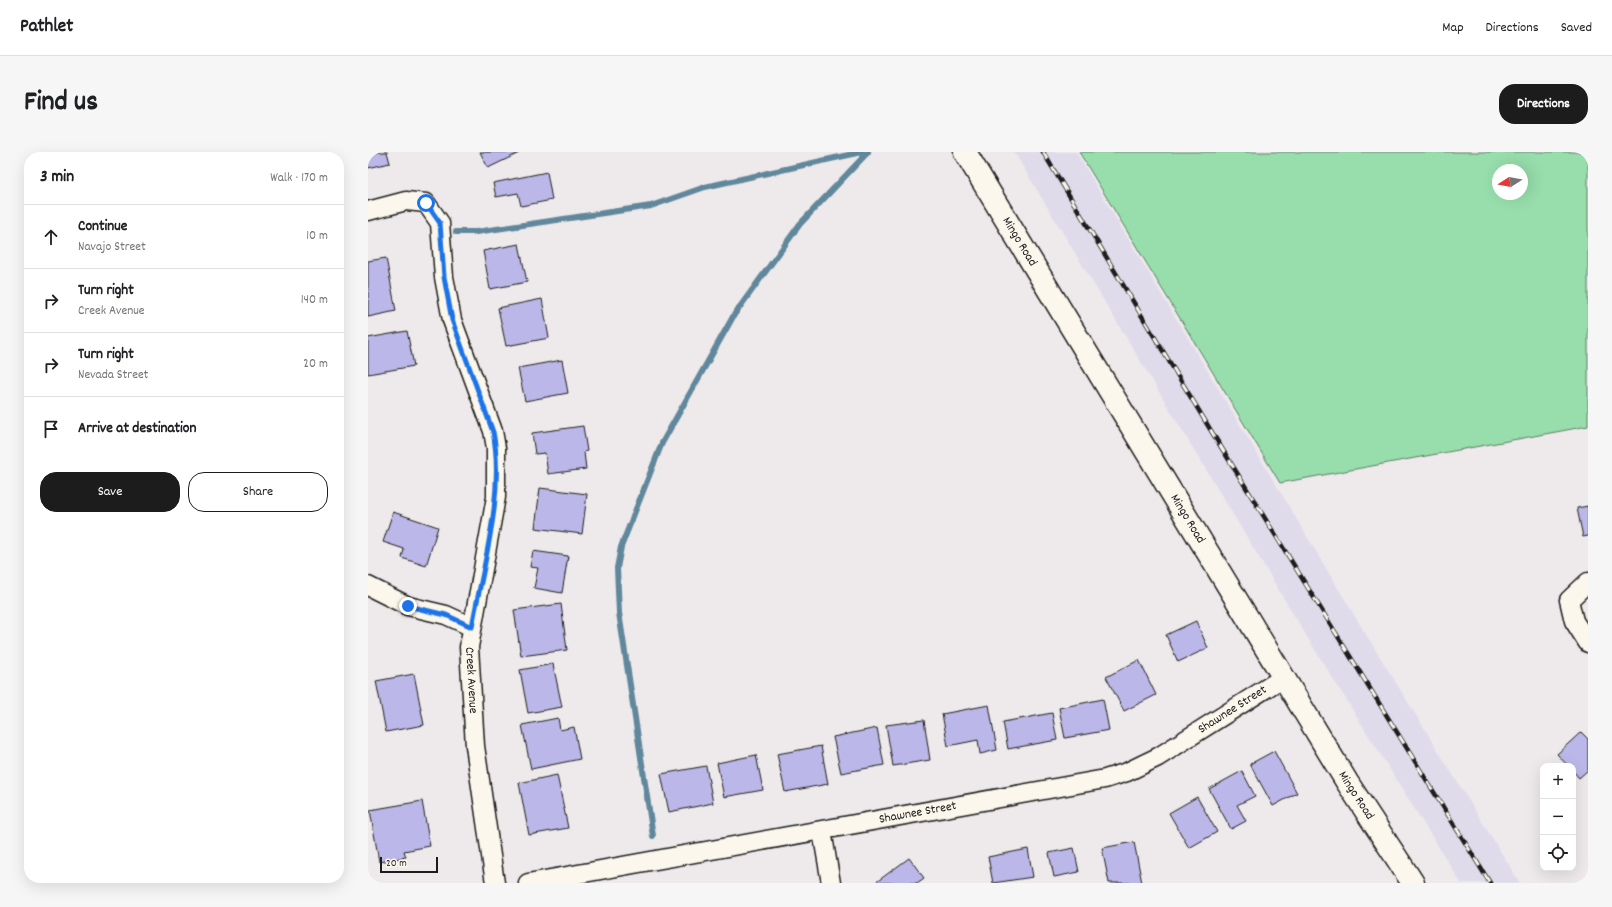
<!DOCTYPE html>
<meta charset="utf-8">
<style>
body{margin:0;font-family:Dekko,sans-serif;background:#f6f6f6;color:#202124}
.controls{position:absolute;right:12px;bottom:12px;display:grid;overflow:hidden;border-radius:8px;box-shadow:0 4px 16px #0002}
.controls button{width:36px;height:36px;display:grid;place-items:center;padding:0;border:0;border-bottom:1px solid #e0e0e0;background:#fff;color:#202124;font:20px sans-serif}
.compass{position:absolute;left:1124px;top:12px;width:36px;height:36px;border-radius:50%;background:#fff;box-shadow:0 4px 16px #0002;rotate:259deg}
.scale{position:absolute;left:12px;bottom:10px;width:58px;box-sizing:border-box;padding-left:4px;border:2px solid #1c1c1c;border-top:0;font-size:11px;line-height:14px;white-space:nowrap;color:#1c1c1c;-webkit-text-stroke:3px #fbf7ec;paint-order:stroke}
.stop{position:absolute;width:12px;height:12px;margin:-9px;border:3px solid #1a73e8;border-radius:50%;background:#fff}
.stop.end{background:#1a73e8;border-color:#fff;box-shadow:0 1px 4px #0008}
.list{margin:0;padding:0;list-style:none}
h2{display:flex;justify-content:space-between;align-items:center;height:52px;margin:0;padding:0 16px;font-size:17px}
h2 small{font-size:13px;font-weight:400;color:#757577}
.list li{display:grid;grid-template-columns:26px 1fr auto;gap:12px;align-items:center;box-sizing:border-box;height:64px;padding:0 16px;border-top:1px solid #e0e0e0}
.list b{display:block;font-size:15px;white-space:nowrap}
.list p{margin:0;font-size:13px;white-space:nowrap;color:#757577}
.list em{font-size:13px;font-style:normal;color:#757577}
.actions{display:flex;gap:8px;padding:12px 16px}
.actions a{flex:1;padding:9px 0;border:1px solid #1c1c1c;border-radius:16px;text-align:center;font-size:14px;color:#1c1c1c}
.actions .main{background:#1c1c1c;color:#fff}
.icon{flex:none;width:22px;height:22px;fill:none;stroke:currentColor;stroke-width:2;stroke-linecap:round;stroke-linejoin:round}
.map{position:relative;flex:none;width:1220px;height:731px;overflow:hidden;border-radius:16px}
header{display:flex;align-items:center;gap:24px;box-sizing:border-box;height:56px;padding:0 20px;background:#fff;border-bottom:1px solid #e0e0e0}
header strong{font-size:19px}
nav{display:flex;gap:22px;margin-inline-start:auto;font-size:14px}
.intro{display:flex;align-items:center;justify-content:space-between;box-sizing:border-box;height:96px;padding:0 24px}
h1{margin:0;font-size:28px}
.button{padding:10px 18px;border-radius:16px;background:#1c1c1c;color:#fff;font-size:14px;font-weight:700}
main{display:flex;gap:24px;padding:0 24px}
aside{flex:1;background:#fff;border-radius:16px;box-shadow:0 4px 16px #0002}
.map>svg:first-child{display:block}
.built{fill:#dfdbea}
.green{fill:#97deac;stroke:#5a7d64;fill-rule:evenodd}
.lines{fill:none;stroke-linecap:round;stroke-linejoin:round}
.stream{stroke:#60879b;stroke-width:6}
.building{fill:#bbb7e8;stroke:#1c1c1c}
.street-casing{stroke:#1c1c1c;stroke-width:21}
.secondary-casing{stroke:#1c1c1c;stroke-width:25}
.street{stroke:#fbf7ec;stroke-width:18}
.secondary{stroke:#fbf7ec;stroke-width:22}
.rail-casing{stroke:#1c1c1c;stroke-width:4.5}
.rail{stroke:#fbf7ec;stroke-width:3;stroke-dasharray:9;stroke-linecap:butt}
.route{stroke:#1a73e8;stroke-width:5}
.labels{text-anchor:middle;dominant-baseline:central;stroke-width:3;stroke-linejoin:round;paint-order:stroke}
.street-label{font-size:13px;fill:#1c1c1c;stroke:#fbf7ec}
</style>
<header>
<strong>Pathlet</strong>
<nav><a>Map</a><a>Directions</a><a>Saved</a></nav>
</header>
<div class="intro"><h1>Find us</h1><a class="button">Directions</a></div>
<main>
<aside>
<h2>3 min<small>Walk · 170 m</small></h2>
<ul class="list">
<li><svg class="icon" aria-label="ahead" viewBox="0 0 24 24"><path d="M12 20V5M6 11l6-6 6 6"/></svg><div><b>Continue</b><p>Navajo Street</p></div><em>10 m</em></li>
<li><svg class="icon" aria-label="right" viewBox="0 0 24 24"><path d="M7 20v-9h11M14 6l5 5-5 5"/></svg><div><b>Turn right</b><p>Creek Avenue</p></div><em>140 m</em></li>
<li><svg class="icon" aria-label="right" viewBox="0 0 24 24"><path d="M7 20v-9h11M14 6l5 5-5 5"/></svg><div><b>Turn right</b><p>Nevada Street</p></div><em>20 m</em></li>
<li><svg class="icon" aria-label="arrive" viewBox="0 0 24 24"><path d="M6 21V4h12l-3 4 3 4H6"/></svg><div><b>Arrive at destination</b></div></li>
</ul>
<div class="actions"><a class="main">Save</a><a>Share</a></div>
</aside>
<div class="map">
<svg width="1220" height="731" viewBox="0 0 1220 731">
<rect width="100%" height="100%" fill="#eeeaeb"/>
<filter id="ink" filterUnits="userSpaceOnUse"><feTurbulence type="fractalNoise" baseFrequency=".025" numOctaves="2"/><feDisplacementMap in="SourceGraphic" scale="8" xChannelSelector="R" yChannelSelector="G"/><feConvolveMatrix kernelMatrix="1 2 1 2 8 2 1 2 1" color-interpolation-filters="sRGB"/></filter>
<g filter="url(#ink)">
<polygon class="built" points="646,0 708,0 994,476 1152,731 1093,731 944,493"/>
<path class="green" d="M711 0H1220V274L912 331ZM1130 18H1154V42H1130Z"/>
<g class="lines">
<g class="stream">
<polyline points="88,80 108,80 283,54 337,35 494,0"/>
<polyline points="285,684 251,461 249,416 253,395 294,291 366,163 432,72 500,0"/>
</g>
</g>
<g class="building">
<polygon points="0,0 19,0 22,11 0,16"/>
<polygon points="112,0 150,0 151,1 120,16"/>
<polygon points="179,20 184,48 153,54 150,41 128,45 125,31"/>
<polygon points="151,92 159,130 122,137 115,99"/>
<polygon points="18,106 28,159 0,165 0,109"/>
<polygon points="174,147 181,186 138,194 130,156"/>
<polygon points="39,179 46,214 0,222 0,186"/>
<polygon points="194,208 200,241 157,249 150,216"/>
<polygon points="215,274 219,299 216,300 218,317 180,322 177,301 167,302 164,281"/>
<polygon points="172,336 219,342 214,382 167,376"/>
<polygon points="1220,354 1220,384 1215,385 1209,356"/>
<polygon points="25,360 70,375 58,414 34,406 36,397 15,390"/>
<polygon points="165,399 200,404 194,441 166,436 170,416 162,415"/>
<polygon points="193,452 199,498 153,504 146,458"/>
<polygon points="828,469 840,496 810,510 798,483"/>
<polygon points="771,508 788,543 756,559 738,525"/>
<polygon points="185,512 194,555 160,561 152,518"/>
<polygon points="46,522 56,573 18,580 8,529"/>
<polygon points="735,547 741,578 697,586 691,556"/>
<polygon points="621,553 629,598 612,602 610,588 580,594 574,562"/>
<polygon points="684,561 689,588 640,597 635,570"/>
<polygon points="190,566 192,578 206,575 212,607 163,617 154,573"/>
<polygon points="556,568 562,608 525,614 518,573"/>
<polygon points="509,576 516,613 473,621 465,585"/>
<polygon points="1213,580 1220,587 1220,618 1211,626 1205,619 1205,614 1200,614 1189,602"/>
<polygon points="453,594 460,632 417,640 409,602"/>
<polygon points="906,599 929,641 905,654 882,612"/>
<polygon points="388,603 395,638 356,645 349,611"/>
<polygon points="338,614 345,651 301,660 293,622"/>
<polygon points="874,619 887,644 869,653 878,669 863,677 841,637"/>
<polygon points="189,623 200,676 161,683 151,631"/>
<polygon points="829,645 849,680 821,696 801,661"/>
<polygon points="54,649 62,694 36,699 38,705 11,710 2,658"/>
<polygon points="766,690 774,731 741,731 734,696"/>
<polygon points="706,696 711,720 686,725 681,701"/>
<polygon points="660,697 665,725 625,731 620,705"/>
<polygon points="541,706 556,726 549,731 507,731"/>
</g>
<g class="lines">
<defs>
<g id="street">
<path id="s1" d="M0 59 38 49 58 51 72 71 76 125 84 168 125 279 128 296V345L101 495 107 594 127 731"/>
<polyline points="1220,430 1201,448 1206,469 1220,491"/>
<polyline points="0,434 40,454 78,463 104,475"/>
<polyline points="454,679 463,731"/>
<path id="s2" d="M160 731 737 627 759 620 790 605 916 525"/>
</g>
<g id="secondary">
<path id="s3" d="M597 0 979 630 1045 731"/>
</g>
</defs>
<use href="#street" class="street-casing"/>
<use href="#secondary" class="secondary-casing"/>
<use href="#street" class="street"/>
<use href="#secondary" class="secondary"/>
<defs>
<polyline id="rail" points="675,0 845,282 1122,731"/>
</defs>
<use href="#rail" class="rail-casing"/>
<use href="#rail" class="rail"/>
</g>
</g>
<g class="lines" filter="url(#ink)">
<path class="route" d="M40 454 78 463 104 475C115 414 137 341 125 280L84 168 76 125 72 71 58 51"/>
</g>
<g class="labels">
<g class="street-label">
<text stroke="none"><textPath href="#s3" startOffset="105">Mingo Road</textPath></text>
<text stroke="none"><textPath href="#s3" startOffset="429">Mingo Road</textPath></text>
<text stroke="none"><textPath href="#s1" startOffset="552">Creek Avenue</textPath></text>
<text stroke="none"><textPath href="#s2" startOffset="732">Shawnee Street</textPath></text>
<text stroke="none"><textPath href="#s3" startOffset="753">Mingo Road</textPath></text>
<text stroke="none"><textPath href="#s2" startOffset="396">Shawnee Street</textPath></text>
</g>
</g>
</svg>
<div class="controls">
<button>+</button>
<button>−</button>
<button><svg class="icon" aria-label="locate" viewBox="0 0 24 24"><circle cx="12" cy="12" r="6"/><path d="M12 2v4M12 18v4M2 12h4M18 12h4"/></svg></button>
</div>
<svg class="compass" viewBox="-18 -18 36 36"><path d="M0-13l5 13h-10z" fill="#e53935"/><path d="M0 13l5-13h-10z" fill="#757577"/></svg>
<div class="scale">20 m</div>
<div class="stop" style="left:58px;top:51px"></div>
<div class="stop end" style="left:40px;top:454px"></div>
</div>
</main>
